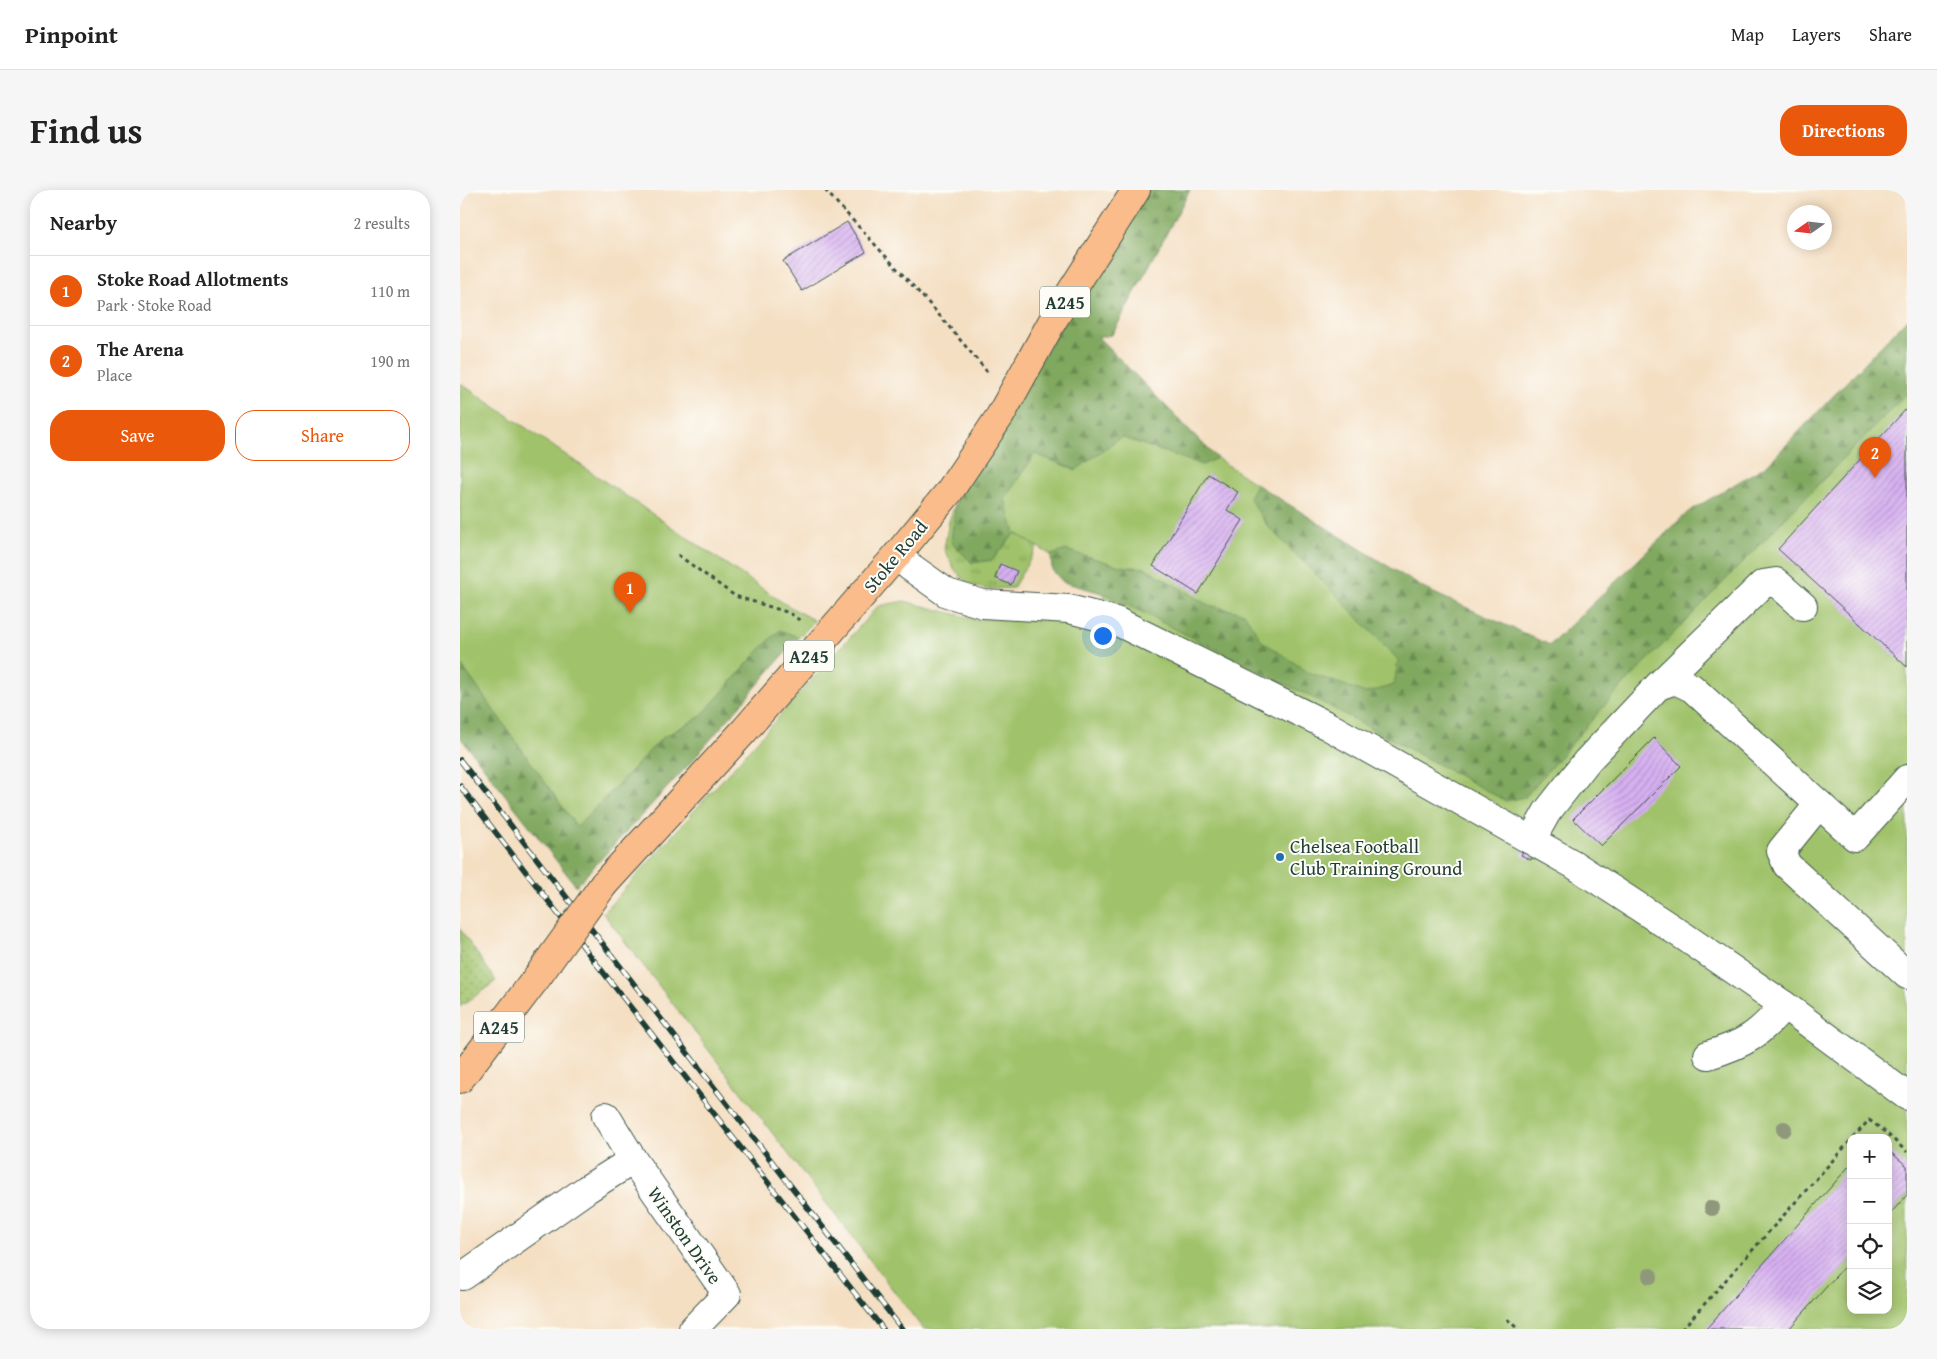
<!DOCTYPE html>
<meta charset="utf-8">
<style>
body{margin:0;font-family:"Gentium Book Plus",serif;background:#f6f6f6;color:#222}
.controls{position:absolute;right:15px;bottom:15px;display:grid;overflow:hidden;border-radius:10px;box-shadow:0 2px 12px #0003}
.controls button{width:45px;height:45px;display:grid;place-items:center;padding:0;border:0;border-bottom:1px solid #e0e0e0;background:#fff;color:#222;font:25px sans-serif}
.compass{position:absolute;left:1327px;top:15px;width:45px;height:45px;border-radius:50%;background:#fff;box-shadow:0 2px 12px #0003;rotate:256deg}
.you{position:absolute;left:642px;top:445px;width:18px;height:18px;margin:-12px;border:4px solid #fff;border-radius:50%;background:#1a73e8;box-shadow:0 0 0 8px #1a73e833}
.badge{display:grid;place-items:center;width:32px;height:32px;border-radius:50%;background:#ea580c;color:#fff;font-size:16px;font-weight:700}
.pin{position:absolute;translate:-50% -41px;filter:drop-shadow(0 1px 2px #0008)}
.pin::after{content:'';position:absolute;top:26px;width:18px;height:15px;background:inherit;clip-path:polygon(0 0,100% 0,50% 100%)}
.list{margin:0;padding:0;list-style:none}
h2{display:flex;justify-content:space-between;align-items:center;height:65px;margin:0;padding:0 20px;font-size:21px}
h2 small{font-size:16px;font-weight:400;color:#767676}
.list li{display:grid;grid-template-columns:32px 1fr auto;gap:15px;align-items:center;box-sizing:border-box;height:70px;padding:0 20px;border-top:1px solid #e0e0e0}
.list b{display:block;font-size:19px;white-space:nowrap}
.list p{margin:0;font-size:16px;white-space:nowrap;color:#767676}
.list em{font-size:16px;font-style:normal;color:#767676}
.actions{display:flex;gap:10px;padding:15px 20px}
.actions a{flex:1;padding:11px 0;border:1px solid #ea580c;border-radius:20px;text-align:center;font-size:18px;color:#ea580c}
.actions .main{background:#ea580c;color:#fff}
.icon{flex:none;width:28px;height:28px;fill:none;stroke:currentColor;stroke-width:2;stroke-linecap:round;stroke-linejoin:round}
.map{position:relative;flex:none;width:1447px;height:1139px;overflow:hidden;border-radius:20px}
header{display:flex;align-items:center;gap:30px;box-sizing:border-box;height:70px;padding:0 25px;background:#fff;border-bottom:1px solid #e0e0e0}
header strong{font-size:24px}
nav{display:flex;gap:28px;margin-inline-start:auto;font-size:18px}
.intro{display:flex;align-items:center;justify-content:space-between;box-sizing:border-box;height:120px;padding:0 30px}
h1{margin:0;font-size:35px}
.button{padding:12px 22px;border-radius:20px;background:#ea580c;color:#fff;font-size:18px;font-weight:700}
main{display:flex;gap:30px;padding:0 30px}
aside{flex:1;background:#fff;border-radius:20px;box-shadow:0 2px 12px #0003}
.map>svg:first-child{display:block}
.grass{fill:url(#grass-tufts);stroke:#608050}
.forest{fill:url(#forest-firs);stroke:#50724a}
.park{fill:url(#park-dots);stroke:#608050}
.garden{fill:#a0c26b;stroke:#608050;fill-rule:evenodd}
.building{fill:url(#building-hatch)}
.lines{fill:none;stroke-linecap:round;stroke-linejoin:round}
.minor-casing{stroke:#3f5549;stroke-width:30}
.major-casing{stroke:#3f5549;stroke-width:30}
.path{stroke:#3f5549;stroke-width:3;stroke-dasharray:4 4;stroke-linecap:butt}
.minor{stroke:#fff;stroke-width:28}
.major{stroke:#f9bc8a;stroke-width:28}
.rail-casing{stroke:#1f3d34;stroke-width:5.5}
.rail{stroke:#fdfcf7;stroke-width:4;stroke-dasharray:11;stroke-linecap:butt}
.major-bridge-casing{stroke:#3f5549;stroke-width:30;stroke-linecap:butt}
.major-bridge{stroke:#f9bc8a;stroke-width:28}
.tree{fill:#90987c}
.poi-dot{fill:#1f6fb2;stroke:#fdfcf7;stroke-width:2}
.labels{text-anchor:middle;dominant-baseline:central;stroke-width:4;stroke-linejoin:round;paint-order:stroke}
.shield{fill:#fdfcf7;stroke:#62766e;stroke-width:1}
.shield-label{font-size:18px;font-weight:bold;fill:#1f3d34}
.street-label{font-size:19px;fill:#1f3d34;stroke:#fdfcf7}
.poi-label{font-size:19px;fill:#1f3d34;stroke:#fdfcf7;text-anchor:start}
</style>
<header>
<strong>Pinpoint</strong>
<nav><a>Map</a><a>Layers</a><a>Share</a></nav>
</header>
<div class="intro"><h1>Find us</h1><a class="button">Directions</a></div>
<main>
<aside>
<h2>Nearby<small>2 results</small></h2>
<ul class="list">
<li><span class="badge">1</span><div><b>Stoke Road Allotments</b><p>Park · Stoke Road</p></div><em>110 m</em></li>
<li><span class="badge">2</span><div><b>The Arena</b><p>Place</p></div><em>190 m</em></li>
</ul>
<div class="actions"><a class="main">Save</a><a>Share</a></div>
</aside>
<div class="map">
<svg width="1447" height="1139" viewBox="0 0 1447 1139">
<defs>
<pattern id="grass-tufts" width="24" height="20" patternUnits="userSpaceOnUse" patternTransform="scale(1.25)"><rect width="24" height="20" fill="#a0c26b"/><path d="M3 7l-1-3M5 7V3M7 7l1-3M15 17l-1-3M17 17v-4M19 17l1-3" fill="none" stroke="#829f59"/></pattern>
<pattern id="forest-firs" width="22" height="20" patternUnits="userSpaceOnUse" patternTransform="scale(1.25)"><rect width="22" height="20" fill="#80a85f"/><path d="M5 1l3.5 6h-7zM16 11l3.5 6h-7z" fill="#688a4f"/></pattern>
<pattern id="park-dots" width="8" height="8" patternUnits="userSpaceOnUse" patternTransform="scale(1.25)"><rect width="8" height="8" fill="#a0c26b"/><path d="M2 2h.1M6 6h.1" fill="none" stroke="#829f59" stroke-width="1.8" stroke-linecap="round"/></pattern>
<pattern id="building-hatch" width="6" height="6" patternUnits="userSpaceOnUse" patternTransform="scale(1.25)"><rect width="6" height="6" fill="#d8b1f2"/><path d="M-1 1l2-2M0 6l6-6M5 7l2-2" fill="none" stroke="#af91c5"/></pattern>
</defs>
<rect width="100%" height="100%" fill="#fdfcf7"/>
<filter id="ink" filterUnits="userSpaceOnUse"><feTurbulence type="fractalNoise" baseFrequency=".02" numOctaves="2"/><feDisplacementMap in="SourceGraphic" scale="10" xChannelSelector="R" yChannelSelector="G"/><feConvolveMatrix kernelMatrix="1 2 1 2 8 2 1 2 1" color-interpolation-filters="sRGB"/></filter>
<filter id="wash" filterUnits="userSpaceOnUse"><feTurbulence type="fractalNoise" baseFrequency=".0096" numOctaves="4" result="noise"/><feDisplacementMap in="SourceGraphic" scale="20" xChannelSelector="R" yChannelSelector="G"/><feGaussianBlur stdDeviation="1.12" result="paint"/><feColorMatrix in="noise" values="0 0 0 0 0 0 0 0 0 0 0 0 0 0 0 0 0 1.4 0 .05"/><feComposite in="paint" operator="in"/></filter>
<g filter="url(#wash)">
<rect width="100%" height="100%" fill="#f4dfc3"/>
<polygon class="grass" points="496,311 532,370 555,343 578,356 553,398 524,399 507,393 495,380 484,359 489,331"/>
<g class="forest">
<polygon points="683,0 730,0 652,145 638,147 757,268 742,275 661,247 616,280 575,264 545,309 555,343 532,370 512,373 491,352 496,311"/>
<polygon points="1447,129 1447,203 1152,507 1065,607 1046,611 869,516 645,404 603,392 592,380 591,365 606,360 660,376 686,378 748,415 785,423 802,451 880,409 808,337 788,307 796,294 965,399 1090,455 1228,322 1307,275"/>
<polygon points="320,439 339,447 232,571 116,696 0,547 0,473 117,637 202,548 241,526 302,457"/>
</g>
<polygon class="park" points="0,739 36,791 0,817"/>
<g class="garden">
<polygon points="0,193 325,414 355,431 339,447 320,440 302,457 241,526 202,548 117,637 0,473"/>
<path d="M1447 203V1139H463L143 723 418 416 444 411 514 429H585L634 434 645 404 869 516 1046 611 1065 607 1152 507ZM1391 948H1428V1120H1391Z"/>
<polygon points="661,247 742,275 757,268 796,294 789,307 808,337 880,409 938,470 934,495 906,503 848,482 802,451 784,423 748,415 686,378 660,376 606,360 591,365 555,343 545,309 575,264 616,280"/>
</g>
<g id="blocks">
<g class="building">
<polygon points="387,32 406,62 342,101 323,71"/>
<polygon points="1447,218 1447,477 1318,359"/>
<polygon points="748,284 778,302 767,320 783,330 738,404 693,376"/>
<polygon points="540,374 557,381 551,395 535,388"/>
<polygon points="1194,548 1221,576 1141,656 1113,629"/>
<polygon points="1066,656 1076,661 1071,670 1061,665"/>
<polygon points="1428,960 1447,976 1447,1005 1428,1026"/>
<polygon points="1391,974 1391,1069 1329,1139 1246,1139"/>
</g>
</g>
</g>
<g filter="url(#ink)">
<use href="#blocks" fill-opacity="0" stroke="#3f5549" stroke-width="1"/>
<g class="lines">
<defs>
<g id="minor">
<polyline points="437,365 449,376 487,403 523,414 609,419 656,431 868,536 1113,674 1225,747 1324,815 1447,906"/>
<polyline points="1198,496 1303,394 1316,392 1343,416"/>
<polyline points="1359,614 1321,661 1327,675 1447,785"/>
<polyline points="1072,649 1087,622 1127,571 1198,496 1215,490 1232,498 1395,647 1447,589"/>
<path d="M1248 865C1285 854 1299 845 1324 815"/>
<polyline points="146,926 173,970 267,1104 233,1139"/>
<polyline points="3,1086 127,999 173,970"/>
</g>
<g id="major">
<polyline points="144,694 284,541 437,365 489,302 540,226 593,130 676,0"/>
<polyline points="0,889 78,786"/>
</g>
</defs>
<use href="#minor" class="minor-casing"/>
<use href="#major" class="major-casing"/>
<g class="path">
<polyline points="365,0 474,119 530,185"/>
<polyline points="218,365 275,406 330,423 342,432"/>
<polyline points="1393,948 1409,930 1423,940 1447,962"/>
<polyline points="1047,1129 1058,1139"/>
<polyline points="1222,1139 1391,950"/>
</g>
<use href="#minor" class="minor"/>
<use href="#major" class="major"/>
<defs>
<g id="rail">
<polyline points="0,570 442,1139"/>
<polyline points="0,596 132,768 423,1139"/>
</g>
</defs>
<use href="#rail" class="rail-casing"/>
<use href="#rail" class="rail"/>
<defs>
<polyline id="major-bridge" points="78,786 144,694"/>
</defs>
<use href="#major-bridge" class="major-bridge-casing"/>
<use href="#major-bridge" class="major-bridge"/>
</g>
<g class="tree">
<circle cx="1324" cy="939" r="8"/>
<circle cx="1252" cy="1018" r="8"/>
<circle cx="1190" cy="1086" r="8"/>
</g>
</g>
<circle class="poi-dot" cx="820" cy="667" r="5"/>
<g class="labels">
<g class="shield">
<rect x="580" y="96.5" width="50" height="31" rx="4"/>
<rect x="324" y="450.5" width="50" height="31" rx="4"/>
<rect x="14" y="821.5" width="50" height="31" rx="4"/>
</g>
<g class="shield-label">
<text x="605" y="112">A245</text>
<text x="349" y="466">A245</text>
<text x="39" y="837">A245</text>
</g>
<g class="street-label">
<text transform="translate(435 366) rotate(-50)">Stoke Road</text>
<text transform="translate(225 1045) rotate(55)">Winston Drive</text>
</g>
<g class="poi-label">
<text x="830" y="656">Chelsea Football<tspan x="830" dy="22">Club Training Ground</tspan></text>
</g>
</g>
</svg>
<div class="controls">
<button>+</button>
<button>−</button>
<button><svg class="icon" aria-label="locate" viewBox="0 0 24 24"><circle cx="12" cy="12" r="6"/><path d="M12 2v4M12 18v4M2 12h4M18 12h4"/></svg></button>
<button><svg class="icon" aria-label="layers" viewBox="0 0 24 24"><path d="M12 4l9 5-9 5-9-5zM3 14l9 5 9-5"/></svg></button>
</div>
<svg class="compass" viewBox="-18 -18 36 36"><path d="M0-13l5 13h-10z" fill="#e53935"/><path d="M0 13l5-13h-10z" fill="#767676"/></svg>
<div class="you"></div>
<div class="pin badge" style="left:170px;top:423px">1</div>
<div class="pin badge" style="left:1415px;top:288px">2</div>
</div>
</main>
